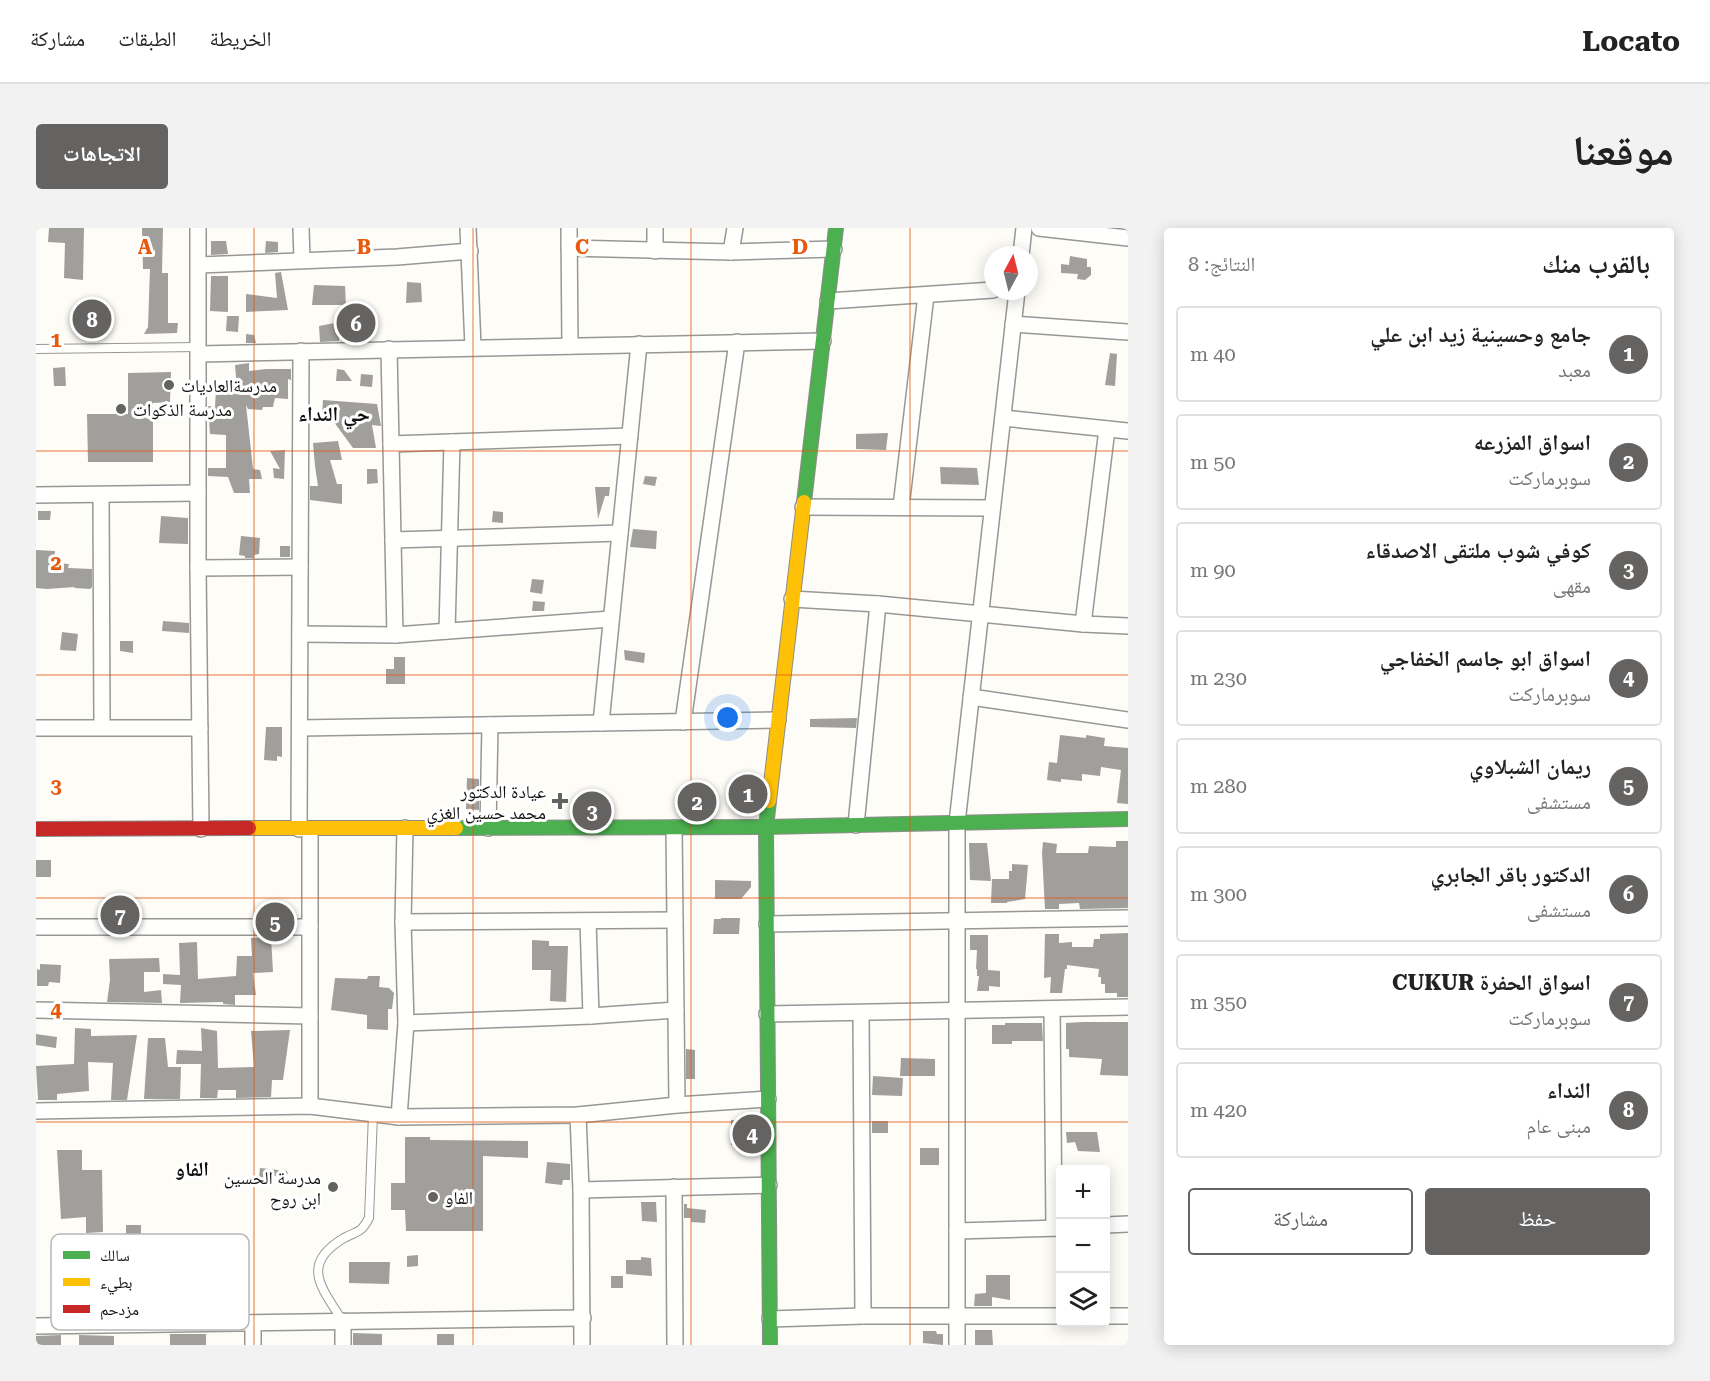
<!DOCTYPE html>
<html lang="ar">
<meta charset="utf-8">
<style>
body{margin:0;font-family:"Roboto Serif","Noto Naskh Arabic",serif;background:#f2f2f2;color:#222;direction:rtl}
.controls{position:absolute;right:18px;bottom:18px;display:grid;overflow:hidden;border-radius:6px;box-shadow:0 3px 15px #0003}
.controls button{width:54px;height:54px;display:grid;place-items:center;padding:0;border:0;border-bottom:2px solid #e0e0e0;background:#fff;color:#222;font:30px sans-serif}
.compass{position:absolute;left:948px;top:18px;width:54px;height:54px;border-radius:50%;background:#fff;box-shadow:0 3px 15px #0003;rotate:7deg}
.you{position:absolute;left:692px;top:490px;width:21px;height:21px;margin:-15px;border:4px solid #fff;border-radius:50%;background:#1a73e8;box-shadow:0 0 0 9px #1a73e833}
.badge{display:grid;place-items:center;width:39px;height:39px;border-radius:50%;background:#646362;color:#fff;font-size:20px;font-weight:700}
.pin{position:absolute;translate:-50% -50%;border:3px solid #fff;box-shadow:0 2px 6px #0006}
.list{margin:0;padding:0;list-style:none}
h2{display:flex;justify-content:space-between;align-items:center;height:78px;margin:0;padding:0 24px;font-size:26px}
h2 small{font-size:20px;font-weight:400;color:#767676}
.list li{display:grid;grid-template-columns:39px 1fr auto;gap:18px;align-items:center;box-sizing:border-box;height:96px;margin:0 12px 12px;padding:0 12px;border:2px solid #e0e0e0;border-radius:6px}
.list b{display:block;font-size:22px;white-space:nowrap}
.list p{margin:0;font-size:20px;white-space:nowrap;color:#767676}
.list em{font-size:20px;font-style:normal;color:#767676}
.actions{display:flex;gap:12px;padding:18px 24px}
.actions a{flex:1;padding:14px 0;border:2px solid #646362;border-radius:6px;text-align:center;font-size:21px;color:#646362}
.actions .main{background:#646362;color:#fff}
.icon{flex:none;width:33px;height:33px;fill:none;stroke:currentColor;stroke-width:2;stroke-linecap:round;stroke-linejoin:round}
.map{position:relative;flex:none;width:1092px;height:1117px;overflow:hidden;direction:ltr;border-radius:6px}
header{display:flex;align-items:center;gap:36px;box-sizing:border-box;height:84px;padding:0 30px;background:#fff;border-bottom:2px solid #e0e0e0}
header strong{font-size:28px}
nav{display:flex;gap:33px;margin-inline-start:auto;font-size:21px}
.intro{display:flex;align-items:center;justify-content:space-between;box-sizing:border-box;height:144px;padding:0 36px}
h1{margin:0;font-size:42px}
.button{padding:15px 27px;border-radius:6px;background:#646362;color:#fff;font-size:21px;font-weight:700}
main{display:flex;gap:36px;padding:0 36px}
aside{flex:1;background:#fff;border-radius:6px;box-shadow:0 3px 15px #0003}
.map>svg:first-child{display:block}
.building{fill:#a19f9c}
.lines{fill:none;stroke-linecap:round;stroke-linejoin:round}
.lane-casing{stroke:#979795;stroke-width:10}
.street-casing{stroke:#979795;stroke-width:18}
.fast-casing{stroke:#8e8d8b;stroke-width:16}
.slow-casing{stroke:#8e8d8b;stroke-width:16}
.jam-casing{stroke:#8e8d8b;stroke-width:16}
.lane{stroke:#fffffe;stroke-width:8}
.street{stroke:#fffffe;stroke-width:15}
.fast{stroke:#4caf50;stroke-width:14}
.slow{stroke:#ffc107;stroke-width:14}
.jam{stroke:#c62828;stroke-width:14}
.grid{fill:none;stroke:#e8590c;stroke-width:1.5;stroke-opacity:0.55}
.poi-dot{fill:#646362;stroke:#fff;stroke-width:2}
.labels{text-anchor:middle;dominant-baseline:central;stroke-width:6;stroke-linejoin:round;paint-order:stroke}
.poi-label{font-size:18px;fill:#111;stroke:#fff;text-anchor:start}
.neighbourhood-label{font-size:20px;font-weight:bold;fill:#111;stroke:#fff}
.key{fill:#fff;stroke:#b8b8b8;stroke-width:1.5}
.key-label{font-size:16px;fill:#111}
.grid-label{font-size:20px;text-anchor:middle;font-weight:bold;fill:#e8590c;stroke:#fff;stroke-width:6;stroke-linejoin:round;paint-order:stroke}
</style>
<header>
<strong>Locato</strong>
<nav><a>الخريطة</a><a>الطبقات</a><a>مشاركة</a></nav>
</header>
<div class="intro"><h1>موقعنا</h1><a class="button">الاتجاهات</a></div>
<main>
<aside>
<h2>بالقرب منك<small>النتائج: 8</small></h2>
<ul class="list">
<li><span class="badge">1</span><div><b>جامع وحسينية زيد ابن علي</b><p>معبد</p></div><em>40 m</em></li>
<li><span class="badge">2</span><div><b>اسواق المزرعه</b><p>سوبرماركت</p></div><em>50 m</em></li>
<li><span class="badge">3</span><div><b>كوفي شوب ملتقى الاصدقاء</b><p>مقهى</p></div><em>90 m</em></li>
<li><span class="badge">4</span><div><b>اسواق ابو جاسم الخفاجي</b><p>سوبرماركت</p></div><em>230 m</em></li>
<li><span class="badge">5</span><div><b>ريمان الشبلاوي</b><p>مستشفى</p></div><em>280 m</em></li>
<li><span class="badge">6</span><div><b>الدكتور باقر الجابري</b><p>مستشفى</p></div><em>300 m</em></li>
<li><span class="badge">7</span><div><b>اسواق الحفرة CUKUR</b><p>سوبرماركت</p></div><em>350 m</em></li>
<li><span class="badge">8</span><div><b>النداء</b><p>مبنى عام</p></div><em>420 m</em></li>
</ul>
<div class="actions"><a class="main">حفظ</a><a>مشاركة</a></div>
</aside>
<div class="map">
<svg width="1092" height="1117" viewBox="0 0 1092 1117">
<rect width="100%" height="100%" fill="#fdfcf7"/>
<g class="building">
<polygon points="13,0 48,0 47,52 28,50 29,15 12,14"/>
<polygon points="106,0 127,0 126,45 132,45 132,95 142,95 141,105 108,106 112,99 114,41 107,41"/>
<polygon points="175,13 190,13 192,26 175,27"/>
<polygon points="230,13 242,14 242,24 229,25"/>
<polygon points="1034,28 1051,31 1051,39 1055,39 1055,47 1049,52 1041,51 1042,46 1025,45 1025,36 1033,37"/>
<polygon points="245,44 252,82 210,84 210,66 241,70 239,45"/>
<polygon points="175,48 192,48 192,84 174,83"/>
<polygon points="371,54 385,55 386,74 370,75"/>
<polygon points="278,57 309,58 310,77 276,77"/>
<polygon points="191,88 203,88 202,104 190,103"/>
<polygon points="304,94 303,113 284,114 283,98"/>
<polygon points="210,106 218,107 220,115 210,115"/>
<polygon points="1074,125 1081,126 1079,158 1069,157"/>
<polygon points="213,135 213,143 230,141 255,141 255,152 252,151 252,171 239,170 237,179 227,179 226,182 212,181 210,177 217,241 224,242 226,251 213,251 214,265 198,265 192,249 172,248 172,240 190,240 190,207 174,206 172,178 179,179 180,161 201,161 199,137"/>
<polygon points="29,139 30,158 18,158 17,140"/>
<polygon points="301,141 308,142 316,153 300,153"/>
<polygon points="135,144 134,174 117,175 117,234 52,234 51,186 92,186 92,145"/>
<polygon points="325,146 337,147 336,159 324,158"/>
<polygon points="287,172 341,176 345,198 336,197 340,220 317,220 295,190 291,190 292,186 286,186"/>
<polygon points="852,205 850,222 820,221 820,206"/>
<polygon points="302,213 306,232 294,232 301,256 306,256 306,276 274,272 274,258 282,258 279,238 277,215"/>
<polygon points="249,222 248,251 238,250 237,240 244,241 234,223"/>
<polygon points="904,239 941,240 943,257 905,256"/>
<polygon points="331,241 341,241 342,255 331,256"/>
<polygon points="609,248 621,249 619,258 607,256"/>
<polygon points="559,259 574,259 573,268 569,268 562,291"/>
<polygon points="2,283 15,283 14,292 2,292"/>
<polygon points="457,283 467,284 467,295 456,294"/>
<polygon points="125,288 152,290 152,316 123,315"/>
<polygon points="597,301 621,303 620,321 594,319"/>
<polygon points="205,308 224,310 223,326 218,327 218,330 209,330 209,328 203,327"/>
<rect x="244" y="318" width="10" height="11"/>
<polygon points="0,322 19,323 18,335 33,336 32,340 56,341 56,359 54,361 38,360 39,359 11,361 0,360"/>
<polygon points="496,351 508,352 506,366 494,364"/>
<polygon points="497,373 509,374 508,383 496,383"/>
<polygon points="127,393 153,395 153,405 126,403"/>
<polygon points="26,404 42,406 40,423 24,422"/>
<polygon points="84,413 97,413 97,425 84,423"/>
<polygon points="588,422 609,425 608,435 589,432"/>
<polygon points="358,429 369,429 369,456 350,456 350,441 358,441"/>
<polygon points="821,490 820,500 774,499 774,491"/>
<polygon points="230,499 246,499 246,529 241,528 241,533 228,532"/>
<polygon points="1024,507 1050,510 1050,507 1069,510 1068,518 1092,520 1092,576 1081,575 1085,542 1065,539 1064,548 1046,546 1046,553 1025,551 1025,554 1011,552 1013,534 1021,535"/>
<polygon points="431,550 443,551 443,582 430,581"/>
<polygon points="1080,613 1092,613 1092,680 1044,681 1043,675 1023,676 1023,681 1009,681 1006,625 1007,614 1021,616 1020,625 1052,625 1053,618 1080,619"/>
<polygon points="933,615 951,615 955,653 934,652"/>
<rect x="0" y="632" width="15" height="17"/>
<polygon points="976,636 992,637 989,671 971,674 971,675 955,675 956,651 973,651 973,643 976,643"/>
<polygon points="679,652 715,653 715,659 705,671 679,671"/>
<polygon points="685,690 704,690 703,706 677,706 678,691 685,691"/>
<polygon points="1092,705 1092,769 1081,769 1081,765 1069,765 1069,756 1065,756 1065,749 1062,749 1063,741 1031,737 1031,741 1029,741 1026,765 1014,765 1015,749 1008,750 1009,706 1023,706 1023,715 1036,714 1036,719 1057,719 1058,711 1064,711 1064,706"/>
<polygon points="934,707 952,707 952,742 964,743 964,759 953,758 953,763 941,763 943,748 941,748 941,741 940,741 941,722 934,722"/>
<polygon points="235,709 237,744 217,745 220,767 199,767 199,777 187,776 187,774 144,775 145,757 127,756 127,746 144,747 143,715 161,714 162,751 200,748 201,728 216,728 215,710"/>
<polygon points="496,712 513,713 513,718 532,718 530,774 514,773 515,742 496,742"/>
<polygon points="123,730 124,744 108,744 108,764 125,762 126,775 71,774 74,752 73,731"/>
<polygon points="4,736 25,737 24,755 13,754 12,758 1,758 1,741 4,742"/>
<polygon points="332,748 344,748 343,759 353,760 358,765 356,781 352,781 352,802 331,801 331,787 295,782 299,750 331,751"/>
<polygon points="1047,794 1092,794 1092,848 1064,847 1066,831 1033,829 1033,821 1030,821 1030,795"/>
<polygon points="969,795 1006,795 1007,813 976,813 976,816 956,816 956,797 969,797"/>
<polygon points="39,800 55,801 55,808 101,807 91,872 75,872 77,835 52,834 53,863 21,866 21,872 2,872 0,838 38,836"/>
<polygon points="165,800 181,803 182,840 218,839 215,803 254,802 247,852 236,852 235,869 200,870 200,862 182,862 181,870 164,870 165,836 140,836 141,822 166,823"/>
<polygon points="0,806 21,809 20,820 0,817"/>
<polygon points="112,810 129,810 132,839 145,839 144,871 108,871"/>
<polygon points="650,821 659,822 659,851 650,851"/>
<polygon points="865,830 899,831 899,848 864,848"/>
<polygon points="837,848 867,850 866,868 836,867"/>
<polygon points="695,892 712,892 713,917 695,917"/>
<rect x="836" y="893" width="16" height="12"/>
<polygon points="1030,904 1061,904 1064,924 1042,923 1039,914 1031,915"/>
<polygon points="369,909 394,909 394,912 492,913 492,930 447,928 447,1003 370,1003 369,982 355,982 355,955 369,955"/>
<rect x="884" y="920" width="19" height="17"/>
<polygon points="21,922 46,922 46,942 66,942 67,1004 50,1005 50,989 25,991"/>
<polygon points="511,934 534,936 534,952 527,952 526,957 509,955"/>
<polygon points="224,940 251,943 252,946 223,950"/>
<polygon points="605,974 620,974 621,994 606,993"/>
<polygon points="648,976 651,976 651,980 670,982 669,995 655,994 655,990 648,990"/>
<rect x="90" y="997" width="15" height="10"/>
<polygon points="382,1027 382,1038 371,1039 371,1028"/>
<polygon points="605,1029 615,1030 616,1048 590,1046 590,1032 605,1032"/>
<polygon points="313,1034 354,1034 353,1056 313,1055"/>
<polygon points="950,1047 974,1047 974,1072 956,1069 956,1078 938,1078 939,1066 950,1065"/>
<rect x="575" y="1048" width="12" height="12"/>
<polygon points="939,1102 956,1102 957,1117 939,1117"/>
<polygon points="887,1103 900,1103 901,1106 907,1106 907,1117 887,1115"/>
<polygon points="317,1105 346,1106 346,1117 317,1117"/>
<rect x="134" y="1106" width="36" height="11"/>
<rect x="401" y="1106" width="17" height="11"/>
<polygon points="25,1107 25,1117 0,1117 0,1108"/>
<polygon points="43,1107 78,1108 78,1117 43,1117"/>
</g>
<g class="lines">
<defs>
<g id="lane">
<polyline points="0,121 163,119"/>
<path d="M306 1092C285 1059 264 1036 308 1010 323 1002 324 1006 333 990L337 886"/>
</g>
<g id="street">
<polyline points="162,0 162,340 165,601"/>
<polyline points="265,0 266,32"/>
<polyline points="432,0 437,119"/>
<polyline points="533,0 534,118"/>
<polyline points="1003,0 1092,10"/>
<polyline points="533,20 695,24 798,21"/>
<polyline points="619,23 619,0"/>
<polyline points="695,24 699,0"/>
<polyline points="985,27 988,0"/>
<polyline points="163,37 361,29 434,23"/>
<polyline points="792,73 957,62"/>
<polyline points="977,96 1092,104"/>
<polyline points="353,121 359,407"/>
<polyline points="163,126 787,113"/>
<polyline points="967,190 1092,203"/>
<polyline points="355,216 594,208"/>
<polyline points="0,267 162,265"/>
<polyline points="65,267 66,499"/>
<polyline points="767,279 956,280"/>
<polyline points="865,279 890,67"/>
<polyline points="357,312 584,305"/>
<polyline points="162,340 264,339"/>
<polyline points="756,371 842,376 1047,396 1092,398"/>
<polyline points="1047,396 1071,201"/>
<polyline points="411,403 416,214"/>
<polyline points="264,406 359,407 575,391"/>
<polyline points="935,469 1092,492"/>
<polyline points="647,494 701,114"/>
<polyline points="565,495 603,116"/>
<polyline points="0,500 164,500"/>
<polyline points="264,500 742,492"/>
<polyline points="820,597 842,376"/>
<polyline points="452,600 454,497"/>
<polyline points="638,600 641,877"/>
<polyline points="263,601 265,123"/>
<polyline points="274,601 274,878"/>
<polyline points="552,693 555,788"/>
<polyline points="367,694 639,692"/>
<polyline points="731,696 1092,690"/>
<polyline points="0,699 274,699"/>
<polyline points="0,782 274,788"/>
<polyline points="1016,782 1018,1000"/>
<polyline points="825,785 827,1088"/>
<polyline points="731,786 1092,779"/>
<polyline points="370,795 555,788 640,782"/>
<polyline points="0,883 274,878 363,889 542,887 641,877 732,871"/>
<polyline points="542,887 545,962 546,1117"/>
<polyline points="363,889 370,795 367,694 369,600"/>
<polyline points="638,959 639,1117"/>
<polyline points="545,962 733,957"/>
<polyline points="1070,997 1092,996"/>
<polyline points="921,1003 1024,1000"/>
<polyline points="1070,1088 1092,1088"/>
<polyline points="734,1091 827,1088 1024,1088"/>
<polyline points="307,1093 307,1117"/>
<polyline points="217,1095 217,1117"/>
<polyline points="0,1098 547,1090"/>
<polyline points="921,1117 921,595 981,63"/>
</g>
<g id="fast">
<polyline points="768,274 800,0"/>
<polyline points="733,573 730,599 734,1117"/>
<polyline points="420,600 730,599 1092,591"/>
</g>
<g id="slow">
<polyline points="733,573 768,274"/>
<polyline points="213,600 420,600"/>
</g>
<polyline id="jam" points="0,601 213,600"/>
</defs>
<use href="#lane" class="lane-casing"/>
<use href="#street" class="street-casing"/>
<use href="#fast" class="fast-casing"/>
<use href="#slow" class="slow-casing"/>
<use href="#jam" class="jam-casing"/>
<use href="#lane" class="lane"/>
<use href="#street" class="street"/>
<use href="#fast" class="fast"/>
<use href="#slow" class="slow"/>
<use href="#jam" class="jam"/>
</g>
<path class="grid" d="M218 0V1117M437 0V1117M655 0V1117M874 0V1117M0 223H1092M0 447H1092M0 670H1092M0 894H1092"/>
<g class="poi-dot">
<circle cx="133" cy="157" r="6"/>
<circle cx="85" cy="181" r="6"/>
<path d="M521 564h6v6h6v6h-6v6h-6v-6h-6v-6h6z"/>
<circle cx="297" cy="959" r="6"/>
<circle cx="397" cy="969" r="6"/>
</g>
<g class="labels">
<g class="poi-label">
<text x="145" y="157">مدرسةالعاديات</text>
<text x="97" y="181">مدرسة الذكوات</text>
<text x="510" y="563" text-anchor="end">عيادة الدكتور<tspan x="510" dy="21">محمد حسين الغزي</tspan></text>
<text x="285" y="949" text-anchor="end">مدرسة الحسين<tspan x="285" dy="21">ابن روح</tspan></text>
<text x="409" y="969">الفاو</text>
</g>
<g class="neighbourhood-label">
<text x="298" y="186">حي النداء</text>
<text x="156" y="941">الفاو</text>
</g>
</g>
<rect x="15" y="1006" width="198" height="96" rx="9" class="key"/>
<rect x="27" y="1023" width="27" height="8" fill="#4caf50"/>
<rect x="27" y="1050" width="27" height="8" fill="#ffc107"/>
<rect x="27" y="1077" width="27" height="8" fill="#c62828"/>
<g class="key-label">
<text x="64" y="1033">سالك</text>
<text x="64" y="1060">بطيء</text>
<text x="64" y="1087">مزدحم</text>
</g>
<g class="grid-label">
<text x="109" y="26">A</text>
<text x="328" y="26">B</text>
<text x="546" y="26">C</text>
<text x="764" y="26">D</text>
<text x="20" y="119">1</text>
<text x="20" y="342">2</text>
<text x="20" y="565">3</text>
<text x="20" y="789">4</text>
</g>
</svg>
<div class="controls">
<button>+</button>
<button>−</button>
<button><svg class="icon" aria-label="layers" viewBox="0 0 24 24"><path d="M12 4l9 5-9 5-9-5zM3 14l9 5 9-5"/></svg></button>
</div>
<svg class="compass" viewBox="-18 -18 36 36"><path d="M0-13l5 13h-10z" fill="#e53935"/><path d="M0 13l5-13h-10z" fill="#767676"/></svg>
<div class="you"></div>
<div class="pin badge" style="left:712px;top:566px">1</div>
<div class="pin badge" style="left:661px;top:574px">2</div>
<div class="pin badge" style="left:556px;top:583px">3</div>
<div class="pin badge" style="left:716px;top:906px">4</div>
<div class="pin badge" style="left:239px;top:694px">5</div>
<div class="pin badge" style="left:320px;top:95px">6</div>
<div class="pin badge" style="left:84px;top:687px">7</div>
<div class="pin badge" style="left:56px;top:91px">8</div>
</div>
</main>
